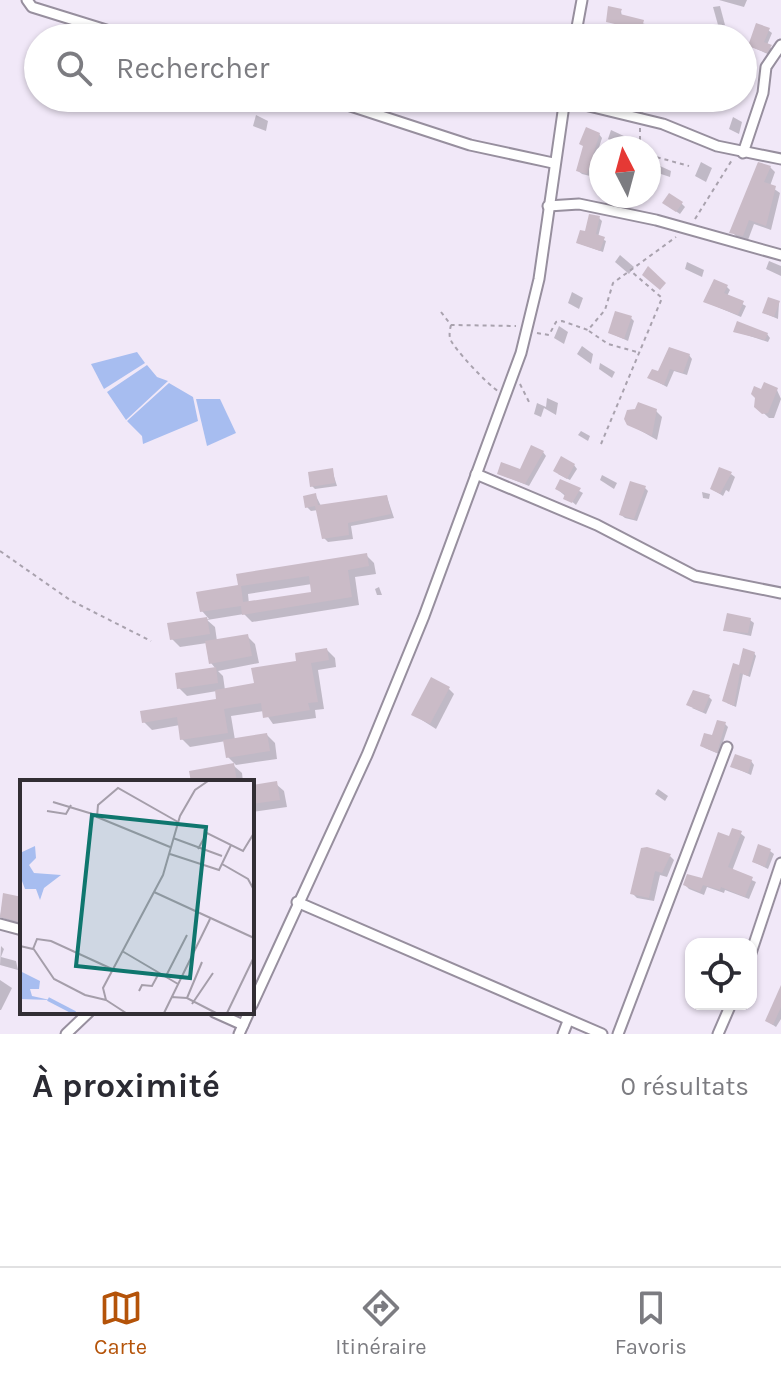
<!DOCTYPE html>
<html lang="fr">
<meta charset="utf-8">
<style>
body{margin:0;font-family:Karla,sans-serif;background:#f2f2f3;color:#2b2b33}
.controls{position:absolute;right:24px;bottom:24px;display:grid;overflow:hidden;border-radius:16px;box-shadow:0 2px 6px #0004}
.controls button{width:72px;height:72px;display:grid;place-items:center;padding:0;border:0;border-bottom:2px solid #e1e1e2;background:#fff;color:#2b2b33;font:40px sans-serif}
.compass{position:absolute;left:589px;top:136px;width:72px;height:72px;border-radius:50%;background:#fff;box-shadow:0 2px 6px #0004;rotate:354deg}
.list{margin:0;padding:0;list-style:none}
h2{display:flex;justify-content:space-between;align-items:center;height:104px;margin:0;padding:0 32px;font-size:34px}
h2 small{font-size:26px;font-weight:400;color:#7c7c81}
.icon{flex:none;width:44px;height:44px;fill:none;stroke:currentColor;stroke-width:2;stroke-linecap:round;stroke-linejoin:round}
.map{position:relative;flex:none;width:781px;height:1034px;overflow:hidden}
.search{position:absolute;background:#fff;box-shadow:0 2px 6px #0004;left:24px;right:24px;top:24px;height:88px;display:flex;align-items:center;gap:20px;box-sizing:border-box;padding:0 28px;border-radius:44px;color:#7c7c81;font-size:30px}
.sheet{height:232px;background:#fff}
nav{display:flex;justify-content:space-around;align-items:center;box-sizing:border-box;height:112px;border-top:2px solid #e1e1e2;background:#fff;font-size:22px;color:#7c7c81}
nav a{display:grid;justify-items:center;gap:4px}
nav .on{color:#b45309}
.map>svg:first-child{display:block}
.water{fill:#a7bdf0}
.shadow{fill:#0003;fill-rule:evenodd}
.building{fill:#cabbc7;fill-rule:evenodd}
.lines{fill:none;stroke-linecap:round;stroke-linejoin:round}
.street-casing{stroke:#978f9e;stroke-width:13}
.path{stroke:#a9a2ae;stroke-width:2;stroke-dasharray:4 4;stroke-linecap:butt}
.street{stroke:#fff;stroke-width:9}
.inset-river{fill:none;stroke:#a7bdf0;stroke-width:4}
.inset-road{fill:none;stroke:#a59eaa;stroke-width:2}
.view{fill:#0f766e;fill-opacity:0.15;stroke:#0f766e;stroke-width:4}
.inset-edge{fill:none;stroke:#322e34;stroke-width:4}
</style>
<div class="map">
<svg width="781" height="1034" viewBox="0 0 781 1034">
<rect width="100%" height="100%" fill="#f1e8f8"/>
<g class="water">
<polygon points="137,352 145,363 104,389 91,364"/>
<polygon points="147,365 157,377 168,381 126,420 107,392"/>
<polygon points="169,383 193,397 198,421 143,444 142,436 127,421"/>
<polygon points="196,399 220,399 236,433 207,446"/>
</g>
<g class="shadow">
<polygon points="719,0 747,0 744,7"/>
<polygon points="720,6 725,25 718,25 713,7"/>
<polygon points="621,11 622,17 645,24 642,38 629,38 630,28 608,21"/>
<polygon points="768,30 772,33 767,45 774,50 770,55 750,46"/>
<polygon points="623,98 639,98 637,102 645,107 643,113 624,108 621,105"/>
<polygon points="689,98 710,98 708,108 692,104"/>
<polygon points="256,115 268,121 266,131 253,126"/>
<polygon points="733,117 742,122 739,134 729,129"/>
<polygon points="611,130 626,137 623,146 608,139"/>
<polygon points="599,134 602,138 590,176 582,174 578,171"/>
<polygon points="649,161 671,171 670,177 658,173 652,190 649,189"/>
<polygon points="701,162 712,168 706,182 695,176"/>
<polygon points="770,167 775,172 770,186 780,193 771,230 754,224 748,240 737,237 732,232"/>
<polygon points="681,203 685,207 680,214 668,206"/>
<polygon points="599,218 602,221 598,237 606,241 603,252 578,243"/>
<polygon points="620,255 634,267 629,274 615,262"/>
<polygon points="769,261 781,266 781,276 766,269"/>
<polygon points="687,262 704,270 702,277 685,269"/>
<polygon points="726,286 730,290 727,296 746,306 741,317 706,302"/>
<polygon points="572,292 583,298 579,309 568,303"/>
<polygon points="779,303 778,319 764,313"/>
<polygon points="631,318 634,321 628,341 610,333"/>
<polygon points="559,326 568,332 564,344 554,338"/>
<polygon points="735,331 767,334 770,338 768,342"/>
<polygon points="582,346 593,354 591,364 577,354"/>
<polygon points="689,355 692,359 687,375 674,371 667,387 650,378"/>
<polygon points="600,363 615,372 612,378 599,369"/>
<polygon points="777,390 781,399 774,418 769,418 756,406 762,391"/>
<polygon points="547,398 558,403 556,415 544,408 541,417 534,414 537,403 546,407"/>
<polygon points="637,411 656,411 662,417 657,440 629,424"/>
<polygon points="581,431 590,436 588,441 578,435"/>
<polygon points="543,452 546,456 529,486 499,474 521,471"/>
<polygon points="574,465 577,469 570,480 558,474"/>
<polygon points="332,470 337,486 315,489 312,486"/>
<polygon points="731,474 735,477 729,492 726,490 723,496 712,489"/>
<polygon points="602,475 617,483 614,489 600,480"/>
<polygon points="561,481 583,493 576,505 557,489"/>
<polygon points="644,487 648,491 637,521 625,518 621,515"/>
<polygon points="702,492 710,494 709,499 703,498"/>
<polygon points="316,496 321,506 387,497 394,518 351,526 353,539 328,542 324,538 318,510 311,511 307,507"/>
<path d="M366 555 374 563 376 574 355 577 359 605 252 622 244 614 207 620 215 627 217 641 248 637 255 644 259 663 218 671 223 676 225 690 256 685 327 650 335 658 336 667 318 670 324 709 315 710 316 718 273 724 264 711 231 716 235 740 267 735 275 743 277 759 236 765 228 757 226 741 190 747 182 739 180 725 152 730 144 722 219 701 217 691 187 696 179 688 216 669 211 663 207 643 180 647 172 639 170 625 209 619 202 611 240 587 239 576ZM312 584 313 594 249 604 248 594Z"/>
<polygon points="379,587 382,595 377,595 375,589"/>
<polygon points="750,620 754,623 751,636 726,631"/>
<polygon points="754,653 756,656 750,677 743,674 736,707 727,703 740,668"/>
<polygon points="448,688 454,694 436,729 414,715"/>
<polygon points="709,697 712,700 706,714 692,708"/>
<polygon points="725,724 728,727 719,754 705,748 702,745"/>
<polygon points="751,761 754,765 751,775 733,767"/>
<polygon points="234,766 242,773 243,782 193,782"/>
<polygon points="276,784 284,791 287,807 252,812 252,787"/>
<polygon points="658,789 668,796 665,801 655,794"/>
<polygon points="740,833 745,837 732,871 756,882 749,899 725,890 724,893 707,887 704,895 689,889 685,885 704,880 730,838"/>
<polygon points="770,851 774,854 768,869 754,862"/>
<polygon points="670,856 674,860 667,877 660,875 654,901 637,898 632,893"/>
<polygon points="4,895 22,899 22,925 0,917"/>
<polygon points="1,946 4,949 1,957 16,961 18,970 0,965"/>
<polygon points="0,980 12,988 1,1010 0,1010"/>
<polygon points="781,996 781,1019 776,1027 767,1021"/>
</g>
<g class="building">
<polygon points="608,6 622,9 620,14 644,20 639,38 626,38 628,27 606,22"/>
<polygon points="756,23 770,28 764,42 772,45 767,53 748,46"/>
<polygon points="621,98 643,102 640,111 619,106"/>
<polygon points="586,127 600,133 587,174 576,171 583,146 579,144"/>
<polygon points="758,162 771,166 764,182 776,186 766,226 749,220 743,236 729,233"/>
<polygon points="669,193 683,202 676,212 662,203"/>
<polygon points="589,214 600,216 596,234 605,237 600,251 576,243 580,230 585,231"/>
<polygon points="648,266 666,283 660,290 642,275"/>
<polygon points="714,279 728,285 724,293 744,301 738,315 703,302"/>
<polygon points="768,297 780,301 774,317 762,313"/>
<polygon points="615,311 632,316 624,339 608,333"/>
<polygon points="737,321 768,333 765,340 733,332"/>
<polygon points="669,347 690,354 683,373 670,369 664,385 647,378 652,369 658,371"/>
<polygon points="764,382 778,388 768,413 762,414 754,407 755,398 751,394 754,386 761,389"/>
<polygon points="638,402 657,409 652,436 627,425 624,419 627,410 635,409"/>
<polygon points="531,445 544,451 525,484 497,474 501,462 520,469"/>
<polygon points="561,456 575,464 567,479 553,471"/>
<polygon points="719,467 732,472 720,494 710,489"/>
<polygon points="333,468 335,483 310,487 308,472"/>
<polygon points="560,479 581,488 572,503 563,499 565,494 555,489"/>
<polygon points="630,481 646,486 634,519 619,515"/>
<polygon points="316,493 318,505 387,495 391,514 348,523 349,535 322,539 315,506 305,508 303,496"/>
<path d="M367 553 369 566 348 570 352 597 242 615 241 606 200 612 196 592 238 585 236 574ZM309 576 311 592 243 602 241 586Z"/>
<polygon points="727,613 751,618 748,633 723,631"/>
<polygon points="207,617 210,634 170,640 167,623"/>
<polygon points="248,634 252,656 209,664 205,641"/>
<polygon points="327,648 329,660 311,663 318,702 308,703 310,710 263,718 261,703 224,709 228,733 180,740 177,717 142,723 140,711 216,699 215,690 254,683 251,668 296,661 295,653"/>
<polygon points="743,648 755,652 748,676 740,673 734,706 722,701 733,663 739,665"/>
<polygon points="216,667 218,683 177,689 175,673"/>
<polygon points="431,677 450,687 430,724 411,715"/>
<polygon points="693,690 710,695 703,712 686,705"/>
<polygon points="717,720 726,722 717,753 700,746 704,733 712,735"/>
<polygon points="267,733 270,751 226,758 223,740"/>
<polygon points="735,754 752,760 748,773 730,767"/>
<polygon points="234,763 237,782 191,782 189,771"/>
<polygon points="277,781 280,800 252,804 252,785"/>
<polygon points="732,828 742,831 728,867 753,877 745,897 721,887 720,890 703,885 700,892 683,885 687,874 702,878 718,832 729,836"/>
<polygon points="758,844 771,849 765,867 752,862"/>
<polygon points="647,847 671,854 662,873 655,871 649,898 630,894 641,848"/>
<polygon points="3,893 22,897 22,922 0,917"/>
<polygon points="781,985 781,1007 773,1025 765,1021"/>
</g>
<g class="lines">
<defs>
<g id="street">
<polyline points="27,0 32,7 132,38"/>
<polyline points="575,38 582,0"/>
<polyline points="326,98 470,145 553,163"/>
<polyline points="564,100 663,124 717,146 781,159"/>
<polyline points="743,153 763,93 766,67 781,45"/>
<polyline points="548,206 579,204 656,220 781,255"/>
<polyline points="476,474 597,525 695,576 781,593"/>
<polyline points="297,902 602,1034"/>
<polyline points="0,924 22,930"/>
<polyline points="751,953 781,863"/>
<polyline points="252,1005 367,755 424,616 521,353 539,279 565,98"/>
<polyline points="214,1012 243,1025"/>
<polyline points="66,1034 89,1012"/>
<polyline points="239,1034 249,1012"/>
<polyline points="563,1034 568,1021"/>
<polyline points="618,1034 727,747"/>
<polyline points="718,1034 731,1004"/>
</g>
</defs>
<use href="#street" class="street-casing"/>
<g class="path">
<polyline points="645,33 653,38"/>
<polyline points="651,111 657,98"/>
<polyline points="640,148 640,128"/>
<polyline points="649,155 689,166"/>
<polyline points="695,219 732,160"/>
<polyline points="441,312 451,325 516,326"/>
<path d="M451 325C450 329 449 334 450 338 451 346 489 386 498 391"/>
<polyline points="589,331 608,344 637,352"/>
<polyline points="537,333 549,335 556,322 562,321 588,330 605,310 613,283 676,237"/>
<polyline points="520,384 530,404"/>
<polyline points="601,444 662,298 632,272"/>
<polyline points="0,551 70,600 151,641"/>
</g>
<use href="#street" class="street"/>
</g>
<g transform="translate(20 780)">
<rect width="234" height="234" fill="#f1e8f8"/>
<path d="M15 66 16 78 9 85 14 93 41 95 24 108 20 120 16 109H5L2 101 0 112V73ZM0 191 20 201 19 209H10L12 216 30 220 0 219Z" fill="#a7bdf0"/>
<path class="inset-river" d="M28 219 55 233"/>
<path class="inset-road" d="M33 22 76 35M27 31 46 34 51 25M153 58 202 76M150 67 77 37 78 25 98 8 158 42M178 69 187 53 223 71 234 53M150 74 199 90 211 65M202 84 228 99 234 110M134 112 234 158M0 166 13 169 17 159 31 161 92 189M13 168 34 199 65 215 86 220M102 171 158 204M146 196 167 155M119 211 122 205 132 206 139 193M151 217 167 218 196 233M167 218 182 182M172 224 193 193M106 233 86 220 83 208 143 95 160 36 175 10 188 1M144 233 190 139M207 233 234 177"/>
<path class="view" d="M72 35 186 47 170 198 56 186Z"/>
<rect width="234" height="234" class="inset-edge"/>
</g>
</svg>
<div class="controls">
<button><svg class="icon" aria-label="locate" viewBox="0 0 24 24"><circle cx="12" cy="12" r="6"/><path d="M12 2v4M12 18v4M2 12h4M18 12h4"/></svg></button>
</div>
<svg class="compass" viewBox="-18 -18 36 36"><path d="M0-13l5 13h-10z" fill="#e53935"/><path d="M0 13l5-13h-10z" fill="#7c7c81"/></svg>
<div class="search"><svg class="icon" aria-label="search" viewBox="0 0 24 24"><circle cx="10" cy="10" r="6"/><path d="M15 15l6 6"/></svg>Rechercher</div>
</div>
<section class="sheet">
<h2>À proximité<small>0 résultats</small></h2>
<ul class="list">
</ul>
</section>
<nav>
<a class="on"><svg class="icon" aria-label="map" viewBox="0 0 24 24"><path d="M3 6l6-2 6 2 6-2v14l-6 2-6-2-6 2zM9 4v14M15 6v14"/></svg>Carte</a>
<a><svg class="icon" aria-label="directions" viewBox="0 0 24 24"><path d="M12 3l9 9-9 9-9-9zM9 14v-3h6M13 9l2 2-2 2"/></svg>Itinéraire</a>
<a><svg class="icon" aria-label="saved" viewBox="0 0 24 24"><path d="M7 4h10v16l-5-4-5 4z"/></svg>Favoris</a>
</nav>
